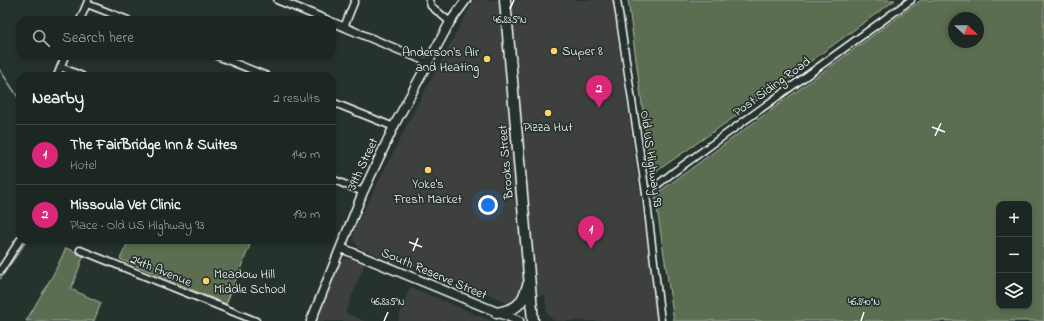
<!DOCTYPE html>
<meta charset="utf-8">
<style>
body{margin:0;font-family:"Indie Flower",sans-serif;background:#29322f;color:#f1f3f6}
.controls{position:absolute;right:12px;bottom:12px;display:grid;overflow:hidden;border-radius:8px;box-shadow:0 2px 6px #0003}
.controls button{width:36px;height:36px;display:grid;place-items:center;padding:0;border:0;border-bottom:1px solid #3a4340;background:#1c2622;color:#f1f3f6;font:20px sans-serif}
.compass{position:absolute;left:948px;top:12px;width:36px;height:36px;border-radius:50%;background:#1c2622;box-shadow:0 2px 6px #0003;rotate:112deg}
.you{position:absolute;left:488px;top:205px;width:14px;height:14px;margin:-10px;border:3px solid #fff;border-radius:50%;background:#1a73e8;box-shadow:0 0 0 6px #1a73e833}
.badge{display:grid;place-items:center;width:26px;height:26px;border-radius:50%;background:#db2777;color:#fff;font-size:13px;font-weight:700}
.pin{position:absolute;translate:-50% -33px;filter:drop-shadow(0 1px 2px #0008)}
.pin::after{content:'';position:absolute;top:21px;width:14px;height:12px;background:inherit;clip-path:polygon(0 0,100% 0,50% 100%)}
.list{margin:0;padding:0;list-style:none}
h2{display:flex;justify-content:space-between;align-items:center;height:52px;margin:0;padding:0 16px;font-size:17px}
h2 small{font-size:13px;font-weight:400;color:#a0a5a5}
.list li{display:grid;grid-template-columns:26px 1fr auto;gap:12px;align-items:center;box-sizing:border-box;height:60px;padding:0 16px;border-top:1px solid #3a4340}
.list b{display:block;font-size:15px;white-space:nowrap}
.list p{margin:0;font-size:13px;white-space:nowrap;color:#a0a5a5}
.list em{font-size:13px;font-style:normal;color:#a0a5a5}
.icon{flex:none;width:22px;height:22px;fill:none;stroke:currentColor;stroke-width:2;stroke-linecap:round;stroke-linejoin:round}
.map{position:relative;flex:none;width:1044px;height:321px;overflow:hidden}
.search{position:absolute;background:#1c2622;box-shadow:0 2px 6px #0003;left:16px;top:16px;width:320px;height:44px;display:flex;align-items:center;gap:10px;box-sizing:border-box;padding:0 14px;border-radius:12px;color:#a0a5a5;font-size:15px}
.panel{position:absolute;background:#1c2622;box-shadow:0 2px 6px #0003;left:16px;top:72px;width:320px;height:172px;border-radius:12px}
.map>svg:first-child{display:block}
.built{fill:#3c413c}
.green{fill:#5b6e51;stroke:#adb6a8;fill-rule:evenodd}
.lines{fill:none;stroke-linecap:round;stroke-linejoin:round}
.stream{stroke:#92a2a8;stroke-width:1.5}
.minor-casing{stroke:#fff;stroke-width:9}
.tertiary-casing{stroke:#fff;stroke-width:10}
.secondary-casing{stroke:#fff;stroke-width:11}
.trunk-casing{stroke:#fff;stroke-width:13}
.minor{stroke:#26332d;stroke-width:6}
.tertiary{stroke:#26332d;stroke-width:7}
.secondary{stroke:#26332d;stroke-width:8}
.trunk{stroke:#26332d;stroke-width:10}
.ticks{fill:none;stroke:#fff;stroke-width:1.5}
.poi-dot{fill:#ffd166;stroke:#26332d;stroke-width:1.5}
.labels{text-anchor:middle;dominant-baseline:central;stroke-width:3.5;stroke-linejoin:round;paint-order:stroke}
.poi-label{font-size:13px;fill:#fff;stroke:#26332d;text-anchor:start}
.street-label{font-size:13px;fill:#fff;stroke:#26332d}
.ticks-label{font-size:10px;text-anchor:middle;fill:#fff;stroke:#26332d;stroke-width:3.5;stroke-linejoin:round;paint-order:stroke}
</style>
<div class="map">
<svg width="1044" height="321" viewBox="0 0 1044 321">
<rect width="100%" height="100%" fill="#26332d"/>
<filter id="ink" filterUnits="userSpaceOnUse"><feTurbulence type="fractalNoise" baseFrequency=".025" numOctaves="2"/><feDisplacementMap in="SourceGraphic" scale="8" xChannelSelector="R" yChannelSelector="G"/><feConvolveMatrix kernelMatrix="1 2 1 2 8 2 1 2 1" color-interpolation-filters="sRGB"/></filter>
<g filter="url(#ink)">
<g class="built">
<polygon points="474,0 612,0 649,258 657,321 557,321 553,320 547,313 545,295 518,297 514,303 511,305 507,304 502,300 417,266 410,267 359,248 353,240 355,228 417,105"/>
<polygon points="351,258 365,263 345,313 365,321 315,321 337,264 344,259"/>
<polygon points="410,287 492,321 398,321"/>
</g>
<g class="green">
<polygon points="628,0 895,0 733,118 654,173 651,172"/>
<path d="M921 0H1044V321H674L655 195ZM954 18H978V42H954ZM999 204H1029V306H999Z"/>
<polygon points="129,240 252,240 226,304 120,259"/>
<polygon points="66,248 84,255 71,289 101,303 94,321 26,321 54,273"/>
</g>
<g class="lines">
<g class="stream">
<polyline points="0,70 20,100"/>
<polyline points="0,279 27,240"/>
</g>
<defs>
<g id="minor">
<polyline points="429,0 431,6 450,22"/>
<polyline points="617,0 646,194 661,321"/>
<polyline points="87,4 128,20"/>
<polyline points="80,20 88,1"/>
<polyline points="344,27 355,0"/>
<polyline points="217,56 267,76"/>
<polyline points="61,67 82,76"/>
<polyline points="57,76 65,56"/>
<polyline points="332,102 394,127"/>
<polyline points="332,179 363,192"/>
<polyline points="646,194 671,174 911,0"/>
<polyline points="80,250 256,321"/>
<polyline points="0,271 20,240"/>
</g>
<g id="tertiary">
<polyline points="278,0 327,20"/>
<polyline points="332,22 428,62"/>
</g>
<g id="secondary">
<polyline points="341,248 519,321"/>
<polyline points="311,321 363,192 396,122 450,22 466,0"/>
</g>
<g id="trunk">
<polyline points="505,0 533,321"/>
<path d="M497 313C517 309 522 305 528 285"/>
</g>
</defs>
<use href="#minor" class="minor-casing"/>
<use href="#tertiary" class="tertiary-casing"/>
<use href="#secondary" class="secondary-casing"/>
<use href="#trunk" class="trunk-casing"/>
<use href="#minor" class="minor"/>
<use href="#tertiary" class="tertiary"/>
<use href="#secondary" class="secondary"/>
<use href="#trunk" class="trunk"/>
</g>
</g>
<path class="ticks" d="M510 9 514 0M932 127 945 132M935 136 941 123M409 242 422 247M413 251 418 238M384 321 388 312M861 321 864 312"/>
<g class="poi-dot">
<circle cx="554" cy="51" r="4"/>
<circle cx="487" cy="59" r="4"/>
<circle cx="548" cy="113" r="4"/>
<circle cx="428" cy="170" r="4"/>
<circle cx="206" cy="281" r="4"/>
</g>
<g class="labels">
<g class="poi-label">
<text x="562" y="51">Super 8</text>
<text x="479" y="52" text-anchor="end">Anderson's Air<tspan x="479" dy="15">and Heating</tspan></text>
<text x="548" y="127" text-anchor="middle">Pizza Hut</text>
<text x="428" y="184" text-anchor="middle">Yoke's<tspan x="428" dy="15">Fresh Market</tspan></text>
<text x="214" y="274">Meadow Hill<tspan x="214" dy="15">Middle School</tspan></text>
</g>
<g class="street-label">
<text transform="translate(772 87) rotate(-36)">Post Siding Road</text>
<text transform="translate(651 159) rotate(82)">Old US Highway 93</text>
<text transform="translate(506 162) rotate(-95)">Brooks Street</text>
<text transform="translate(363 164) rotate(-65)">39th Street</text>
<text transform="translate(161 271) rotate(22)">24th Avenue</text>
<text transform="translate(434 274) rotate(23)">South Reserve Street</text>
</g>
</g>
<g class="ticks-label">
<text x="510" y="23">46.835°N</text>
<text x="388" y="305">46.835°N</text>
<text x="864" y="305">46.840°N</text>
</g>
</svg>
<div class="controls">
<button>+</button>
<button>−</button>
<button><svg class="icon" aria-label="layers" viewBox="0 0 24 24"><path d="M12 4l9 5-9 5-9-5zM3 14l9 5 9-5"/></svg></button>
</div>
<svg class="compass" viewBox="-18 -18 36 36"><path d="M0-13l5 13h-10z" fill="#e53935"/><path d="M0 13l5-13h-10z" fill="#a0a5a5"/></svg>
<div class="you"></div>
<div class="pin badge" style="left:591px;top:249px">1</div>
<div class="pin badge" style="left:599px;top:108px">2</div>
<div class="search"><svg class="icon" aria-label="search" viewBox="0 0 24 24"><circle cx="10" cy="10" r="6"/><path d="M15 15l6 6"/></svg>Search here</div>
<section class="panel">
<h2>Nearby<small>2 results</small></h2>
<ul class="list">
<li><span class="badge">1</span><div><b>The FairBridge Inn &amp; Suites</b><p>Hotel</p></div><em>140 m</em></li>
<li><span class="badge">2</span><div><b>Missoula Vet Clinic</b><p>Place · Old US Highway 93</p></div><em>190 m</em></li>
</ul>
</section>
</div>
